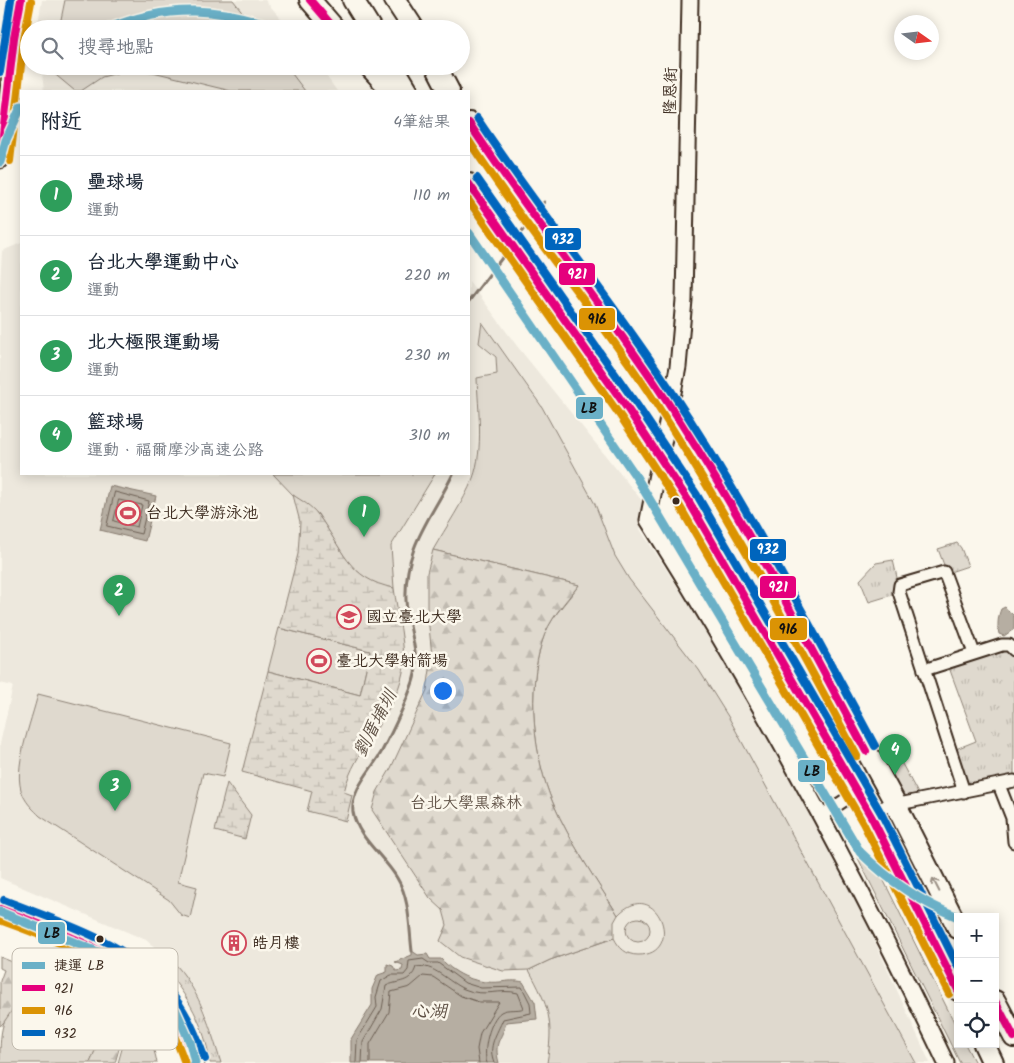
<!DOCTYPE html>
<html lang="zh-TW">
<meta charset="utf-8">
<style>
body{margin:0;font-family:Kalam,"LXGW WenKai TC",sans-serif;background:#f2f2f3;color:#1f2937}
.controls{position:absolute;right:15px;bottom:15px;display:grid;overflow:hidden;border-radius:0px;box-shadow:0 2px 12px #0003}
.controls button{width:45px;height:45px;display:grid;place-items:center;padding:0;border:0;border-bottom:1px solid #e0e1e3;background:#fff;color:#1f2937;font:25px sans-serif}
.compass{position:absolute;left:894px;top:15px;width:45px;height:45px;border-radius:50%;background:#fff;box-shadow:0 2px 12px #0003;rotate:104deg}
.you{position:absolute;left:442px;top:690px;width:18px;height:18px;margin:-12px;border:4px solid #fff;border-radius:50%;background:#1a73e8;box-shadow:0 0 0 8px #1a73e833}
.badge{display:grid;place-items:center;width:32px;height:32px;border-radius:50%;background:#d1495b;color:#fff;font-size:16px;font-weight:700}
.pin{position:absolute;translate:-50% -41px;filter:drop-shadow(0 1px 2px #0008)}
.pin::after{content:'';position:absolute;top:26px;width:18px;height:15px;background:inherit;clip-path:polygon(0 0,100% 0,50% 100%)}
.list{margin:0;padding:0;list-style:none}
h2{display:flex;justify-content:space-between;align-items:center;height:65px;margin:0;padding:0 20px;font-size:21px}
h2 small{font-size:16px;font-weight:400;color:#747a83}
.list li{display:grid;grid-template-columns:32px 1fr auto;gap:15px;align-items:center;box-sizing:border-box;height:80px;padding:0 20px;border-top:1px solid #e0e1e3}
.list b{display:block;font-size:19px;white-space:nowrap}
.list p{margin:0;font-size:16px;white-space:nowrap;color:#747a83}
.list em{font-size:16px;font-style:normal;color:#747a83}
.icon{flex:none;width:28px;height:28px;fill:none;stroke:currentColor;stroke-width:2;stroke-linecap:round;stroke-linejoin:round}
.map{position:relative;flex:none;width:1014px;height:1063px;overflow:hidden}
.search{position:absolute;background:#fff;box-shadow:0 2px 12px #0003;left:20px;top:20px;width:450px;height:55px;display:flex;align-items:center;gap:12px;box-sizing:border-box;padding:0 18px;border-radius:28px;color:#747a83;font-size:19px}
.panel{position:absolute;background:#fff;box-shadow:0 2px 12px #0003;left:20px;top:90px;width:450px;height:385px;border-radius:0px}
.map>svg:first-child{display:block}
.built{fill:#ede8dd}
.grass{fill:#dfd9ce;stroke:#8d8276}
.forest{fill:url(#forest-firs);stroke:#8d8276}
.wetland{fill:url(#wetland-marsh);stroke:#8d8276}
.park{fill:url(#park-tufts);stroke:#8d8276}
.water{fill:#b6aea2;stroke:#85796d}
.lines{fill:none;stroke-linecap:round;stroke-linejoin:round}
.shore{stroke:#6c5f53;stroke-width:1}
.stream{stroke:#85796d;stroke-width:3}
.street-casing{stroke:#3b2a1e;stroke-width:15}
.secondary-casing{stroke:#3b2a1e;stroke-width:19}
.highway-casing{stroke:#3b2a1e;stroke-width:24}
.street{stroke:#fbf7ec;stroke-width:11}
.secondary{stroke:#fbf7ec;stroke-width:15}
.highway{stroke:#fbf7ec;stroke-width:20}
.highway-bridge-casing{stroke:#3b2a1e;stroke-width:24;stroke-linecap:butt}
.highway-bridge{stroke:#fbf7ec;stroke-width:20}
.bus-1-casing{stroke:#fbf7ec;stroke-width:11}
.bus-2-casing{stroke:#fbf7ec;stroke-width:11}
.bus-3-casing{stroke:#fbf7ec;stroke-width:11}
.bus-1{stroke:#e5007d;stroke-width:8}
.bus-2{stroke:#db9304;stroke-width:8}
.bus-3{stroke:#0065bd;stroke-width:8}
.metro-1-casing{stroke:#fbf7ec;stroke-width:12}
.metro-1{stroke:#6ab0c7;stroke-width:9}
.oneway{stroke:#9b9085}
.bus-dot{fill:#3b2a1e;stroke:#fbf7ec;stroke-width:2}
.labels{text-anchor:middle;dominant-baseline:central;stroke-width:5;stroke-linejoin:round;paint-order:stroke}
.street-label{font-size:16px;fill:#3b2a1e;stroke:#fbf7ec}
.poi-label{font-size:16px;fill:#3b2a1e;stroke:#fbf7ec;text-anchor:start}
.park-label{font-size:16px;fill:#64564a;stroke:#fbf7ec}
.water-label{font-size:18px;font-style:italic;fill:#605246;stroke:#fbf7ec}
.key{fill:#fbf7ec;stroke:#c1baae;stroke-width:1}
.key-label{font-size:14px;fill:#3b2a1e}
.line-badge{stroke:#fbf7ec;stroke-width:2}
.badge-label{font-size:14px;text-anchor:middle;font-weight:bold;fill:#fff}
.pale-badge-label{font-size:14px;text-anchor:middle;font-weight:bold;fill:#111}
</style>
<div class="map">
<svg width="1014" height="1063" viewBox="0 0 1014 1063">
<defs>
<pattern id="forest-firs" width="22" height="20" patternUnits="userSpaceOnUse" patternTransform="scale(1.25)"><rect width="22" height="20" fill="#dfd9ce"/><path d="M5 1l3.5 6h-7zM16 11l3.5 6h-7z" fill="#c0bab0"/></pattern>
<pattern id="wetland-marsh" width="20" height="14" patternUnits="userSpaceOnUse" patternTransform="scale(1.25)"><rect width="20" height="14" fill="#dfd9ce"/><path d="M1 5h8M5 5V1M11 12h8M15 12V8" fill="none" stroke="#c0bab0"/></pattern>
<pattern id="park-tufts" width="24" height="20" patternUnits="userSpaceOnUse" patternTransform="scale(1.25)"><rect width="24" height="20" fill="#dfd9ce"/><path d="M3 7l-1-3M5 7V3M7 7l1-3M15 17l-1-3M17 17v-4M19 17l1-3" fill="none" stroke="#c0bab0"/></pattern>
</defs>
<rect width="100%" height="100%" fill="#fbf7ec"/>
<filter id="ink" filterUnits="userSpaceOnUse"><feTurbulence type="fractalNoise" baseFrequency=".02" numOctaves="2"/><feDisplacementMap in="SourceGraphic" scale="10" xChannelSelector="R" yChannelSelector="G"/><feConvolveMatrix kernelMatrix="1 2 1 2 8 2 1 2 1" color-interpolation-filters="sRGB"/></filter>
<g filter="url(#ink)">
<g class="built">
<polygon points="42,0 265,0 290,29 37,29"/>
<polygon points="38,66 319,66 337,91 44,91 42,73"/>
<polygon points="21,243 21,474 469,474 469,281 517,346 647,507 640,529 742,686 860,909 930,1063 221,1063 206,1014 191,983 164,955 146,940 0,878 0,744 13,686 0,683 0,287 2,251"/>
</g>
<g class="grass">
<polygon points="65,0 233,0 256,29 59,29"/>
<polygon points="45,66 286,66 305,91 231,91 153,72 129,70 102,77 81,91 75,91"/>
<path d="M482 322 542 407 595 504 615 556 629 579 699 670 729 718 916 1063H547C554 1021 549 1007 529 970L550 960 614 938C619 948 626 955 638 955 687 956 657 874 618 915 595 879 570 842 553 803 533 757 527 690 542 642 548 620 566 603 579 585L433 550C446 527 463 503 473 478 484 448 478 409 477 378L497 374 496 357 479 343Z"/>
<polygon points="273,474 435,474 391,546 394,588 378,585 364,577 349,564 318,514 293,495"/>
<polygon points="279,628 370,651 360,695 268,671"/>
<path d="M38 694 231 743 223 777 203 773 178 882 197 887 190 918 181 915 169 900 40 816C34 810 27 804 23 795 11 771 32 720 38 694Z"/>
<polygon points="901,762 921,799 874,809 862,788"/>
<polygon points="853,848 876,865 958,1030 958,1044 965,1044 975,1063 960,1063"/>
<circle cx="638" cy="930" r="12"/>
<path d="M40 992 56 993 110 1016 90 1063H0C0 1026 1 1006 40 992Z"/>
<path d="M132 1013C144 1028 154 1044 157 1063H118Z"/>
</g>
<g class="forest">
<path d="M433 550 579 585C565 602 548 621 542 642 527 689 533 757 553 803 570 842 595 879 618 915L614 922V938L550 960 529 970 503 971 460 957 440 941 447 925 443 910 430 898 372 810 377 792 391 768 427 690 432 656 427 607V573Z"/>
<path d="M0 957 97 996 129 1014 115 1063H90L109 1016C85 1005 47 979 21 1000 13 1006 5 1023 0 1026V981L4 970 0 968Z"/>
</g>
<g class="wetland">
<path d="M293 495C302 501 312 506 318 515 343 548 347 579 394 588 397 612 407 650 403 672 394 718 354 748 344 792L352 795 346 821 307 811 312 791 242 772 268 671 360 695 370 651 279 628 298 554 300 522Z"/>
<polygon points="227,783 251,815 245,839 215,831"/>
</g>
<g class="park">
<polygon points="957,543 961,548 968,566 947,573 938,549"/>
<polygon points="893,560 898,582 895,594 869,602 860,580 876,563"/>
<polygon points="1002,645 1014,650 1014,781 964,792 951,751 976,741 947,662"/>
<path d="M177 966C201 994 210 1028 221 1063H210C206 1028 187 993 163 968L168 970Z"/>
</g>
<g class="water">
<polygon points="110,486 156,496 145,541 100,530"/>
<path d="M1005 607 1014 616V629L1004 636 999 634C997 626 998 616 1001 609Z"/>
<path d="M412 951 418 955 427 954 430 959H441C457 976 477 984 500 982 507 981 516 980 523 982L535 1002 537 1019 506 1022C502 1041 493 1040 499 1063H351V1039L372 1005V989L378 975 387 972V964L393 966 396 971 402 970 403 965 395 962 412 955Z"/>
</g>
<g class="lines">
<g class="shore">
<polygon points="115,492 149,501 141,534 107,526"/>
<polygon points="119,500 142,505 137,527 114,521"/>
<path d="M356 1063 357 1040 377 1007 376 997 381 981 391 975H404L408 970 409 961 423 959 429 963H438L465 983 481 988 522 987 530 1003 531 1013 503 1019C497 1034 487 1046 494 1063"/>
<path d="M362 1063 363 1042 382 1009 386 986C398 980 411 984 416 967 433 963 448 982 464 989 485 998 500 988 518 993L524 1008C518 1011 508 1008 501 1012 490 1019 482 1051 487 1063"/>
<polyline points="370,1063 370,1044 389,1012 391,992 410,987 423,976 433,977 461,996 479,1002 499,1002 480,1033 477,1049 479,1063"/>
</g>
<g class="stream">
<polyline points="537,211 544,202"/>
<polyline points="516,239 529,222"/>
<polyline points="469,301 508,250"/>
<path d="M412 951C409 927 410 899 397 878 384 856 357 837 353 812 350 790 373 768 382 751 393 730 405 705 413 682 422 655 407 627 406 600 404 546 431 519 453 474"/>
</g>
<defs>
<g id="street">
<polyline points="924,670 1002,645 1009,645 1014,650"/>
<polyline points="999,785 1012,818 1014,842"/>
<polyline points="964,792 899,592 900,585 944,572 974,653"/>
<polyline points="869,800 874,809 1014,781"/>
<polyline points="821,816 860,790"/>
</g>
<g id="secondary">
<path d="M690 0 684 300 678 367 648 520C758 695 857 876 946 1063"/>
<polyline points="0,29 5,0"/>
<polyline points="0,160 14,38 21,0"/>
<path d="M0 909C85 943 169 966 196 1063"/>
</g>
<g id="highway">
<polyline points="310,0 335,29"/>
<polyline points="353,0 371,29"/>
<polyline points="395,0 414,29"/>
<polyline points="369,66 392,91"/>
<polyline points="393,66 408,91"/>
<polyline points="436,66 449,91"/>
<polyline points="469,123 496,166 630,347"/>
<polyline points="469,184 629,411"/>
<polyline points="691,441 785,602 893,799 958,928"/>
<polyline points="688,500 872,818 958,990"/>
<polyline points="995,1001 1014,1037"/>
<polyline points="984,1044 993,1063"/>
</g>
</defs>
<use href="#street" class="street-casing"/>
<use href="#secondary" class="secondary-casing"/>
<use href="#highway" class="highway-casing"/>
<use href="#street" class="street"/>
<use href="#secondary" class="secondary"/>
<use href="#highway" class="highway"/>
<defs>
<g id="highway-bridge">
<polyline points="630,347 691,441"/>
<polyline points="629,411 688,500"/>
</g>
</defs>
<use href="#highway-bridge" class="highway-bridge-casing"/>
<use href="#highway-bridge" class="highway-bridge"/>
<defs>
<g id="bus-1">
<polyline points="310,0 335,29"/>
<path d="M469 123C530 216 600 301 662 394 738 508 801 630 866 751"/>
<polyline points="0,160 14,38 21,0"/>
<polyline points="469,184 629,411 688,500 872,818 958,990"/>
<path d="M0 909C59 932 123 952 165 1002 180 1020 188 1042 196 1063"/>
<polyline points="995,1001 1014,1037"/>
</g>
<g id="bus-2">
<path d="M469 141C527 231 597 312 655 402 729 516 793 636 857 756"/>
<polyline points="10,161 24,39 31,2"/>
<polyline points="469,201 621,417 679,505 863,823 949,994"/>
<path d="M0 920C55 941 119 961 158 1009 171 1025 178 1044 185 1063"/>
</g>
<g id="bus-3">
<polyline points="0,72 11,0"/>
<path d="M477 118C538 210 609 296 670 389 746 503 810 625 875 746"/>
<polyline points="477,178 637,405 697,495 881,813 958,967"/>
<path d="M4 900C62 923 136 944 175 998 189 1017 197 1037 205 1059"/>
</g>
</defs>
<use href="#bus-1" class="bus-1-casing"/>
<use href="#bus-2" class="bus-2-casing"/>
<use href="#bus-3" class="bus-3-casing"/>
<use href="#bus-1" class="bus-1"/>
<use href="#bus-2" class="bus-2"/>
<use href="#bus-3" class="bus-3"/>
<defs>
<g id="metro-1">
<path d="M107 29C170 3 218 7 282 29"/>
<polyline points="0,162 6,140 21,107"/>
<path d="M469 233 635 475 860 852C889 881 920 902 958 917"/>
<polyline points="0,912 129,965 153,982 176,1011 190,1042 195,1063"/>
</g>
</defs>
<use href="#metro-1" class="metro-1-casing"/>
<use href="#metro-1" class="metro-1"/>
</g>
<defs><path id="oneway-shaft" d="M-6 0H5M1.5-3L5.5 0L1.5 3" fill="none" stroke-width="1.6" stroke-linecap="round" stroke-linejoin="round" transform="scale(1.25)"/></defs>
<use class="oneway" href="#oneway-shaft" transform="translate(936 885) rotate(-117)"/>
</g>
<defs>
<symbol id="stadium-ring" viewBox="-11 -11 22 22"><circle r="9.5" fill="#fbf7ec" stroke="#d1495b" stroke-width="1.5"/><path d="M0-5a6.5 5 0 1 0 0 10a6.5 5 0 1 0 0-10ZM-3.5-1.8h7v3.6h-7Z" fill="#d1495b"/></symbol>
<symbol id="university-ring" viewBox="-11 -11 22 22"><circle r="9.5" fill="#fbf7ec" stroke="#d1495b" stroke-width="1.5"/><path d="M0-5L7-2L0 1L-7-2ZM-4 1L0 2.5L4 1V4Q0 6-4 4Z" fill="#d1495b"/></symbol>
<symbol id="building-ring" viewBox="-11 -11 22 22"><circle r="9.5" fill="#fbf7ec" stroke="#d1495b" stroke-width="1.5"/><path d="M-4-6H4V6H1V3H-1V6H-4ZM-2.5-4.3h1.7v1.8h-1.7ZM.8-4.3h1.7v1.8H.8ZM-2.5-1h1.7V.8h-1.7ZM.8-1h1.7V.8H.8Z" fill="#d1495b"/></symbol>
</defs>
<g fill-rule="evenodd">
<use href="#stadium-ring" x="114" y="499" width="28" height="28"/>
<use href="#university-ring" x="335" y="603" width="28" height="28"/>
<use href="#stadium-ring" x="305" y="647" width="28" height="28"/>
<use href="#building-ring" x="220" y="929" width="28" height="28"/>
</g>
<g class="bus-dot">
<circle cx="676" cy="501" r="4.5"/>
<circle cx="100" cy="939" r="4.5"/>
</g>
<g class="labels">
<g class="street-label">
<text transform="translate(671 91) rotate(-89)">隆恩街</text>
</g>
<g class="poi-label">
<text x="146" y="513">台北大學游泳池</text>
<text x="366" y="617">國立臺北大學</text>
<text x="336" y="661">臺北大學射箭場</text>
<text x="252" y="943">皓月樓</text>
</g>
<g class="park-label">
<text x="466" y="803">台北大學黒森林</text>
</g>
<g class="water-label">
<text transform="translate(376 724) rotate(-63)">劉厝埔圳</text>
<text x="429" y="1012">心湖</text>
</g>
</g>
<rect x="12" y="948" width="166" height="102" rx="8" class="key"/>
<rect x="22" y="962" width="23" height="7" fill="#6ab0c7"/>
<rect x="22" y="985" width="23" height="6" fill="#e5007d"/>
<rect x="22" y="1007" width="23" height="7" fill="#db9304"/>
<rect x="22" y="1030" width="23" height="6" fill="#0065bd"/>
<g class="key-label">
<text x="54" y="970">捷運 LB</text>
<text x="54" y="993">921</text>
<text x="54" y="1015">916</text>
<text x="54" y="1038">932</text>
</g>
<g class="line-badge">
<rect x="544" y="227" width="38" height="24" rx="5" fill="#0065bd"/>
<rect x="558" y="262" width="38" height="24" rx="5" fill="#e5007d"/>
<rect x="578" y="307" width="38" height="24" rx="5" fill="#db9304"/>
<rect x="575" y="396" width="29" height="24" rx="5" fill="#6ab0c7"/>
<rect x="749" y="538" width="38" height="24" rx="5" fill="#0065bd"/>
<rect x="759" y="575" width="38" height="24" rx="5" fill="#e5007d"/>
<rect x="769" y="617" width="39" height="24" rx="5" fill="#db9304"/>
<rect x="797" y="759" width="29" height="24" rx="5" fill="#6ab0c7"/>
<rect x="37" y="921" width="29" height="24" rx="5" fill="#6ab0c7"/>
</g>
<g class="badge-label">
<text x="563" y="244">932</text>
<text x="577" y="279">921</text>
<text x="768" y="554">932</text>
<text x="778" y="592">921</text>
</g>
<g class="pale-badge-label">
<text x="597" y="324">916</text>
<text x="589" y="413">LB</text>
<text x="788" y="634">916</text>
<text x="812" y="776">LB</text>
<text x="52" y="938">LB</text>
</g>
</svg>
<div class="controls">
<button>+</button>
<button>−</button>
<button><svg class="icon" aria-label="locate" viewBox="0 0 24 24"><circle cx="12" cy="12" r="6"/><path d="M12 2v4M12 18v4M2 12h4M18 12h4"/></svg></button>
</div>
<svg class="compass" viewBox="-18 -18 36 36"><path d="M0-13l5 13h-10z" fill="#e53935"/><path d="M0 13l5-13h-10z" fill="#747a83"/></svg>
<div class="you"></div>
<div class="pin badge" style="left:364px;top:537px;background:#2e9e5b">1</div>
<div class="pin badge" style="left:119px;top:616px;background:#2e9e5b">2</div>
<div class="pin badge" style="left:115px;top:811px;background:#2e9e5b">3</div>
<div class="pin badge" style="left:895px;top:775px;background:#2e9e5b">4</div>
<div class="search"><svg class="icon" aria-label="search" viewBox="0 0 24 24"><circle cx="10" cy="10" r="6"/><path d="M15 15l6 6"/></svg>搜尋地點</div>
<section class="panel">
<h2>附近<small>4筆結果</small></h2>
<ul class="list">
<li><span class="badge" style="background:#2e9e5b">1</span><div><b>壘球場</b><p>運動</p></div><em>110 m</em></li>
<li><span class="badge" style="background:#2e9e5b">2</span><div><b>台北大學運動中心</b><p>運動</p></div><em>220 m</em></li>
<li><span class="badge" style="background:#2e9e5b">3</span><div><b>北大極限運動場</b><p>運動</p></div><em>230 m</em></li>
<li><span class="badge" style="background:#2e9e5b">4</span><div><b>籃球場</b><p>運動 · 福爾摩沙高速公路</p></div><em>310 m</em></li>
</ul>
</section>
</div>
